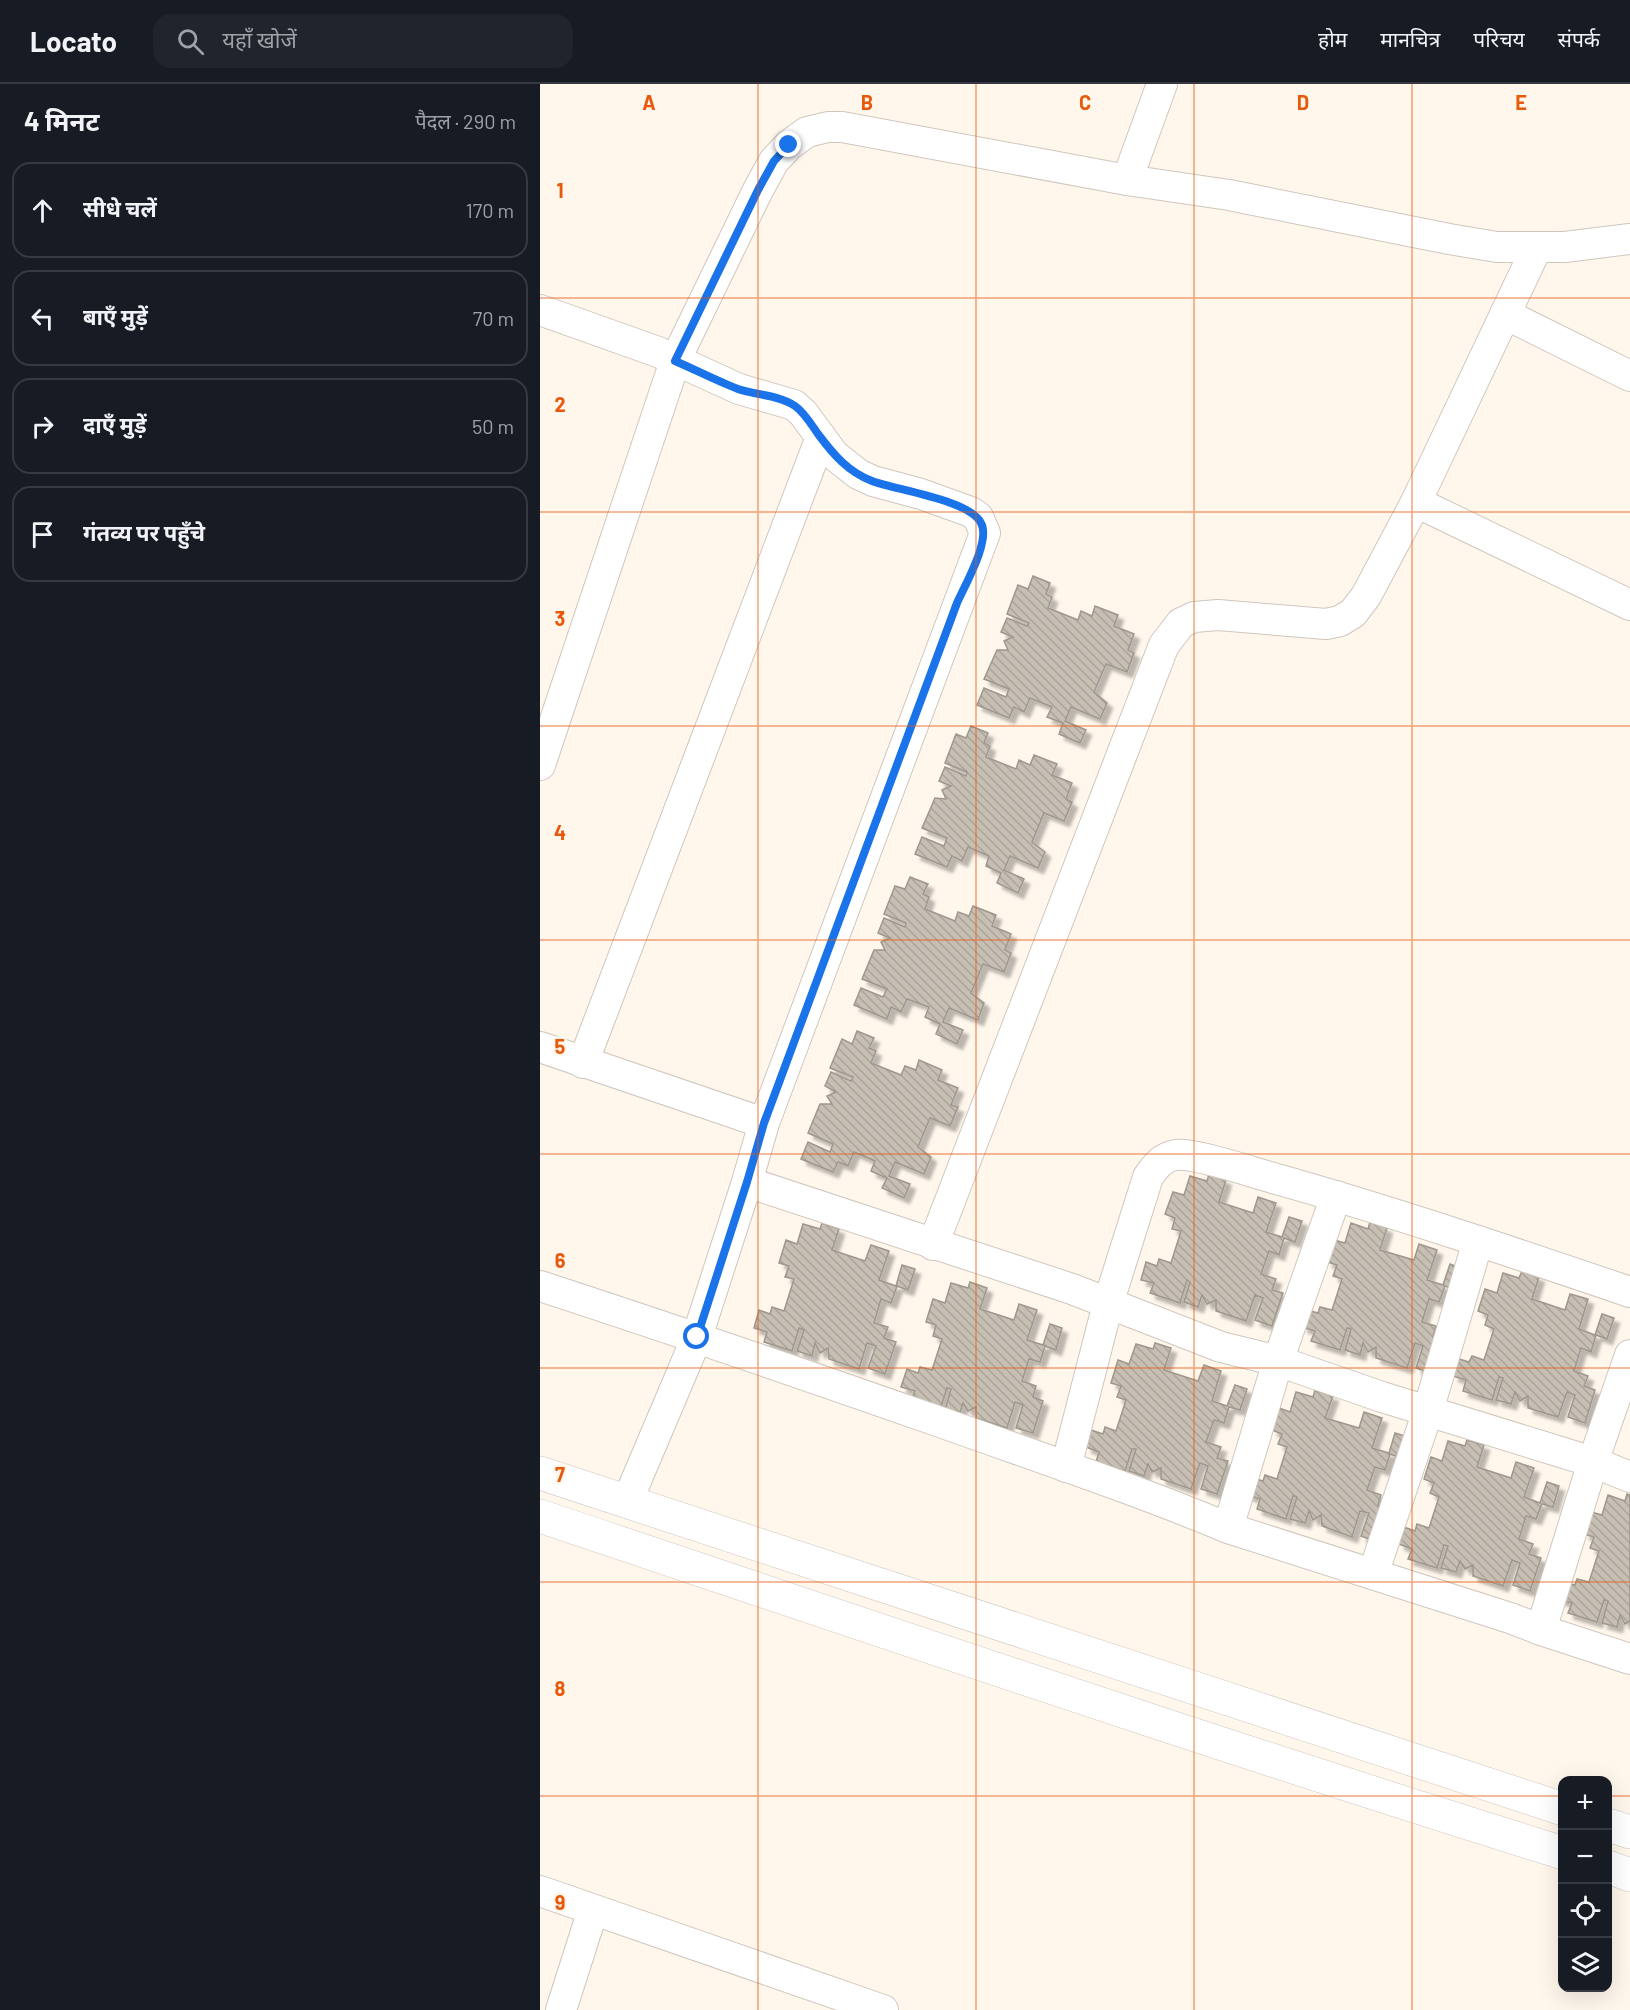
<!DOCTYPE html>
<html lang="hi">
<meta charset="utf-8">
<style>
body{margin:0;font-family:Barlow,"Noto Sans Devanagari",sans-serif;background:#20242c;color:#f1f3f6}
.controls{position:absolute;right:18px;bottom:18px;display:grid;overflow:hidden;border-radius:12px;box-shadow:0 6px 24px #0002}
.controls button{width:54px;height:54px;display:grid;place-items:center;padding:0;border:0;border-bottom:2px solid #363941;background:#171b24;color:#f1f3f6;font:30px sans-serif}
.stop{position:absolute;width:18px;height:18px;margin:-14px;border:4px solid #1a73e8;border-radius:50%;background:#fff}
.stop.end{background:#1a73e8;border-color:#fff;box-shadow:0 2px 6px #0008}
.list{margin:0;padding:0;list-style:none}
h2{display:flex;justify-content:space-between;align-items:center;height:78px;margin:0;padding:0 24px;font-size:26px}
h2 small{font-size:20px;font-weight:400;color:#9ea1a6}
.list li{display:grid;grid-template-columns:39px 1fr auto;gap:18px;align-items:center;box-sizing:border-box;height:96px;margin:0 12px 12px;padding:0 12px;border:2px solid #363941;border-radius:18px}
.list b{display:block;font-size:22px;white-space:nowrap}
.list em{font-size:20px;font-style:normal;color:#9ea1a6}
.icon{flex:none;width:33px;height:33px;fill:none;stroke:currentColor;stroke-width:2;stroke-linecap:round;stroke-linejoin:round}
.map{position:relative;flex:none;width:1090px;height:1926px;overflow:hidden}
header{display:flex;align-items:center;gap:36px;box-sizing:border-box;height:84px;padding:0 30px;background:#171b24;border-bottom:2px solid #363941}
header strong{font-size:28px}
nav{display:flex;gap:33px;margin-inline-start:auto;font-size:21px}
.search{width:420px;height:54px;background:#20242c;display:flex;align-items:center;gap:15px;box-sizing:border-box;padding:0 21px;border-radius:18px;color:#9ea1a6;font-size:22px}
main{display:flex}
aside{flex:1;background:#171b24}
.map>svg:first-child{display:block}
.building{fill:url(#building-back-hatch);stroke:#9e978d;stroke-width:1.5;filter:url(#shadow)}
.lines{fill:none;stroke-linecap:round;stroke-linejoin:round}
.minor-casing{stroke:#cfc7bd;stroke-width:32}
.tertiary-casing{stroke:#cfc7bd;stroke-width:34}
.minor{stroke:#fff;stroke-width:30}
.tertiary{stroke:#fff;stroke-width:33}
.route{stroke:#1a73e8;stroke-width:8}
.grid{fill:none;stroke:#e8590c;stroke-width:1.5;stroke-opacity:0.55}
.grid-label{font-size:20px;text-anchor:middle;font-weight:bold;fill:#e8590c;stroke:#fff7ec;stroke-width:5;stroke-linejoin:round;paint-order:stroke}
</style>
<header>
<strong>Locato</strong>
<div class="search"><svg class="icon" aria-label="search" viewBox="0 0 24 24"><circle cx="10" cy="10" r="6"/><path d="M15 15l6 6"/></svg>यहाँ खोजें</div>
<nav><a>होम</a><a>मानचित्र</a><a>परिचय</a><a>संपर्क</a></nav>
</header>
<main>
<aside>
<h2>4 मिनट<small>पैदल · 290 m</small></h2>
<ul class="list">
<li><svg class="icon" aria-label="ahead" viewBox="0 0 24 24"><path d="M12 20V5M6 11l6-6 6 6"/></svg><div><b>सीधे चलें</b></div><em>170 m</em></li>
<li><svg class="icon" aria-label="left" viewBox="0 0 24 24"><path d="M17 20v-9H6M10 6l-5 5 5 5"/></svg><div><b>बाएँ मुड़ें</b></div><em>70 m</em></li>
<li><svg class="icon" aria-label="right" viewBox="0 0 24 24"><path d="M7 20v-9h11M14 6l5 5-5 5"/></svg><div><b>दाएँ मुड़ें</b></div><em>50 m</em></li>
<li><svg class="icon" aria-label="arrive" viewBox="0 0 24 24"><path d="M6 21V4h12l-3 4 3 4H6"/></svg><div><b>गंतव्य पर पहुँचे</b></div></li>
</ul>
</aside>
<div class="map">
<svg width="1090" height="1926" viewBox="0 0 1090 1926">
<defs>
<pattern id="building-back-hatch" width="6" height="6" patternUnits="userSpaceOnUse" patternTransform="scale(1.5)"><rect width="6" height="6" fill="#c7bfb4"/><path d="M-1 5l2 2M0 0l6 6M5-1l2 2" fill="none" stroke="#aaa49a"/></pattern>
<filter id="shadow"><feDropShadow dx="5.5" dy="5.5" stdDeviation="1.5" flood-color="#0004"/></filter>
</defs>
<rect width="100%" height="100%" fill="#fff7ec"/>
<g class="building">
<polygon points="493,492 510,499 506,510 512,513 508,524 538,536 541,527 552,532 555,522 578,531 574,542 594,550 588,566 594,569 587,588 566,580 554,608 567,619 560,635 531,623 525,637 546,646 540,659 519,650 523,639 507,633 512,623 490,614 484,628 474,623 469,634 437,621 444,604 466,613 469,605 444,595 457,566 468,566 464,557 473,553 461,548 467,534 487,542 489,539 467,530 478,501 488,505"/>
<polygon points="431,642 448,649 444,659 450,662 446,673 476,685 479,676 490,681 494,671 517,680 512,691 532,699 526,715 532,718 524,737 504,729 492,758 505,768 498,784 470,772 464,786 484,795 478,809 457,799 461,789 446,782 449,772 428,763 422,777 412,772 407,783 375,770 382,753 404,762 407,754 382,744 395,714 406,715 402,706 411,702 399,697 405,683 426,692 427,688 405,679 416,650 426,654"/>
<polygon points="370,793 388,800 383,810 389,813 385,825 415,837 418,828 429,832 433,822 456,831 452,842 471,850 465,866 471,869 464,888 443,880 431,909 444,919 438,936 409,924 403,938 423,946 417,960 396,950 400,940 385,933 389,923 367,915 361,928 351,923 347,935 314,921 321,904 343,913 347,905 322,895 334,866 345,866 341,858 350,854 338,849 344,834 365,843 366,839 344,830 355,802 365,805"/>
<polygon points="317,947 334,954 329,964 336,967 331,979 361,991 365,982 376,986 379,976 402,986 398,996 418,1004 411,1021 418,1023 410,1042 390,1034 378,1063 391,1073 384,1090 355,1078 349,1092 370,1100 364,1114 342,1104 347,1094 331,1087 335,1077 314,1068 308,1082 298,1078 293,1088 261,1075 268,1058 290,1068 293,1060 268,1049 280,1020 292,1020 287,1012 296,1008 285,1002 291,988 311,997 313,993 290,984 302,955 312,960"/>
<polygon points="669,1090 686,1096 679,1118 713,1129 718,1113 736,1119 726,1148 742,1153 749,1133 762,1137 755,1158 744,1154 739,1171 729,1167 721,1190 736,1195 732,1206 743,1209 732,1242 715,1236 723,1214 715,1211 706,1237 676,1227 676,1216 667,1220 662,1211 658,1223 644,1218 650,1198 647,1196 640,1219 610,1209 614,1199 601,1196 606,1178 617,1182 619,1175 631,1179 641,1147 632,1145 635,1134 625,1130 633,1108 644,1111 650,1092 667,1097"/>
<polygon points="830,1138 847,1144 840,1166 874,1176 879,1160 897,1166 887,1196 903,1201 910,1180 923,1185 916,1206 905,1202 899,1218 889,1215 882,1238 896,1242 893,1253 904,1257 893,1290 876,1284 883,1262 875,1259 867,1284 836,1274 836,1263 828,1268 823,1259 820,1271 805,1266 811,1245 807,1244 800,1266 771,1257 775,1247 762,1243 767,1226 778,1229 780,1223 792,1226 802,1195 793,1192 797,1181 787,1178 794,1156 805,1159 811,1139 828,1145"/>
<polygon points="282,1139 299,1145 292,1166 325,1177 331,1161 349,1167 339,1196 356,1202 362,1181 375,1185 368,1206 357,1202 351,1219 341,1215 334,1239 348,1243 344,1254 356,1258 345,1290 328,1284 336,1262 327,1259 319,1285 289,1275 288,1264 280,1269 275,1259 272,1272 257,1267 264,1246 259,1244 252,1267 224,1258 227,1248 214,1244 219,1226 230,1230 232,1223 244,1227 254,1195 245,1193 249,1182 239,1179 246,1156 257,1160 263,1140 280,1145"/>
<polygon points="982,1187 999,1193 992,1215 1025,1226 1030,1210 1048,1215 1039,1245 1055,1251 1062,1230 1074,1234 1067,1255 1056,1251 1051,1268 1041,1264 1034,1287 1048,1292 1044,1302 1055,1306 1045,1339 1028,1333 1035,1311 1027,1308 1018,1333 988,1324 988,1312 980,1317 975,1308 971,1320 956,1316 963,1294 959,1293 952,1316 923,1307 926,1296 913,1292 919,1275 929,1278 932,1272 944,1276 954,1245 945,1241 948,1231 938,1227 945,1205 957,1209 963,1189 979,1194"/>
<polygon points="430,1198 447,1204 440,1225 474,1236 479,1220 497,1226 487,1256 503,1261 510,1240 522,1244 516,1266 505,1262 500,1278 489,1275 482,1297 496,1302 493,1313 503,1317 493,1349 476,1344 483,1321 475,1318 467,1344 436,1334 436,1323 428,1327 423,1319 419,1331 405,1326 411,1305 407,1304 400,1326 371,1317 375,1307 361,1303 367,1285 378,1289 380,1283 392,1286 402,1255 393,1252 396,1241 386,1238 393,1215 405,1219 411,1199 428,1204"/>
<polygon points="615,1259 631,1264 624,1286 658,1297 664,1281 681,1287 672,1317 687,1322 695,1301 707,1305 700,1326 689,1323 684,1339 674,1336 666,1358 681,1363 677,1374 688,1377 677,1410 661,1405 668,1382 660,1379 651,1405 621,1395 621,1384 612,1388 608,1380 604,1392 589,1387 596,1365 592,1365 585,1387 556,1378 559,1368 546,1363 551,1346 563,1350 565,1343 576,1347 586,1316 577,1313 581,1302 571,1299 578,1276 589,1280 596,1260 613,1265"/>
<polygon points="775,1306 793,1312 785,1334 819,1344 824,1328 842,1334 832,1364 849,1369 855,1349 868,1353 861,1374 850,1370 845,1386 835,1383 827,1406 841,1411 838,1421 849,1425 838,1458 821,1452 829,1429 820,1427 812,1453 782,1442 781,1431 773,1436 769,1427 765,1439 750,1435 757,1413 753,1412 746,1435 717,1425 720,1415 707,1411 712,1394 723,1397 725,1391 737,1395 747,1363 738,1360 742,1350 732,1346 739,1324 750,1328 756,1308 773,1313"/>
<polygon points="927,1356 944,1361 937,1383 971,1394 976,1378 994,1384 984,1413 1000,1419 1007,1398 1019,1402 1013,1423 1002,1420 996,1435 986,1432 979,1455 993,1460 989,1470 1001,1474 990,1507 973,1501 980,1479 972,1476 963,1502 933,1492 933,1481 925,1485 920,1477 916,1488 901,1484 908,1462 904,1461 897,1484 868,1475 872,1465 859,1460 864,1443 875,1447 877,1440 889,1444 899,1413 890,1409 894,1399 884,1395 891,1373 902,1377 908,1357 925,1362"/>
<polygon points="1087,1410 1090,1411 1090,1537 1085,1540 1080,1531 1077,1543 1062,1539 1068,1517 1064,1516 1057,1538 1028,1529 1032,1519 1018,1515 1024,1498 1035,1501 1037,1495 1049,1498 1059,1467 1050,1464 1054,1453 1044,1450 1051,1428 1062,1431 1068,1411 1085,1417"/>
</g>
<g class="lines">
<defs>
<g id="minor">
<polyline points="587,96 622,0"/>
<polyline points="0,226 118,268 199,305 254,321 263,329 294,371 318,390 333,397 381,410 431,428 438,433 445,449 224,1039 207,1098 157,1253 87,1418"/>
<polyline points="965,230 1090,292"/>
<polyline points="876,418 1090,521"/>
<polyline points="0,681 135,277 218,106 234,77 249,61 267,48 288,43 302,43 587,96 689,111 909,155 957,163 1025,163 1090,155"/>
<polyline points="0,963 224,1039"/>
<polyline points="43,979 281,353"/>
<polyline points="207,1098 532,1205 681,1263 738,1277 842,1313 1053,1378 1090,1393"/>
<polyline points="393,1161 624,561 641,539 654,533 678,531 786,540 800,537 813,529 826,512 876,418 997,163"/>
<path d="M0 1202C135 1246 269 1292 403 1339 498 1373 595 1405 688 1444L970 1534 1001 1546 1090 1575"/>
<path d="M526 1383 568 1220 608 1093C615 1083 622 1073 636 1071 656 1069 711 1088 733 1094 854 1128 972 1168 1090 1208"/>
<polyline points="688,1444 738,1277 796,1112"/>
<polyline points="833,1490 888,1327 938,1157"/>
<polyline points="1001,1546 1053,1378 1090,1271"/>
<polyline points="0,1807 343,1926"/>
<polyline points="21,1926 53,1826"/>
</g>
<g id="tertiary">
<polyline points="0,1389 1023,1725"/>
<path d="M0 1432C340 1546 680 1662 1023 1769"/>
<polyline points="1068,1741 1090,1748"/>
<polyline points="1068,1783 1090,1791"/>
</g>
</defs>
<use href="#minor" class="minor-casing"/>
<use href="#tertiary" class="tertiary-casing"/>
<use href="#minor" class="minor"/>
<use href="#tertiary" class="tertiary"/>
</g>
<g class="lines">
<path class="route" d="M157 1253 207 1098 224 1039 417 519C425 501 451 456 441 439 430 416 356 406 332 397 308 388 293 370 278 350 271 340 264 328 255 322 239 311 215 311 198 305 177 297 156 286 135 277L218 106 234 77 249 61"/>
</g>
<path class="grid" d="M218 0V1926M436 0V1926M654 0V1926M872 0V1926M0 214H1090M0 428H1090M0 642H1090M0 856H1090M0 1070H1090M0 1284H1090M0 1498H1090M0 1712H1023M1068 1712H1090"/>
<g class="grid-label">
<text x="109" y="26">A</text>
<text x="327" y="26">B</text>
<text x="545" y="26">C</text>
<text x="763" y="26">D</text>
<text x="981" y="26">E</text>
<text x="20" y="114">1</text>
<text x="20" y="328">2</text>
<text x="20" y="542">3</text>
<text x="20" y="756">4</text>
<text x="20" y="970">5</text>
<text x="20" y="1184">6</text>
<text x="20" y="1398">7</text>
<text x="20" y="1612">8</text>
<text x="20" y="1826">9</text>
</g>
</svg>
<div class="controls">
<button>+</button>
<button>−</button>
<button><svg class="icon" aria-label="locate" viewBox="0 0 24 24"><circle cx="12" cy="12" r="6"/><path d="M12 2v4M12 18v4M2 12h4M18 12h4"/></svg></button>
<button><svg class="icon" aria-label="layers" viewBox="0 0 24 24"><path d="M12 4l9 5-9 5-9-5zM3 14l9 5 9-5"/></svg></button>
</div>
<div class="stop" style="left:157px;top:1253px"></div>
<div class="stop end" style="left:249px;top:61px"></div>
</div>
</main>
